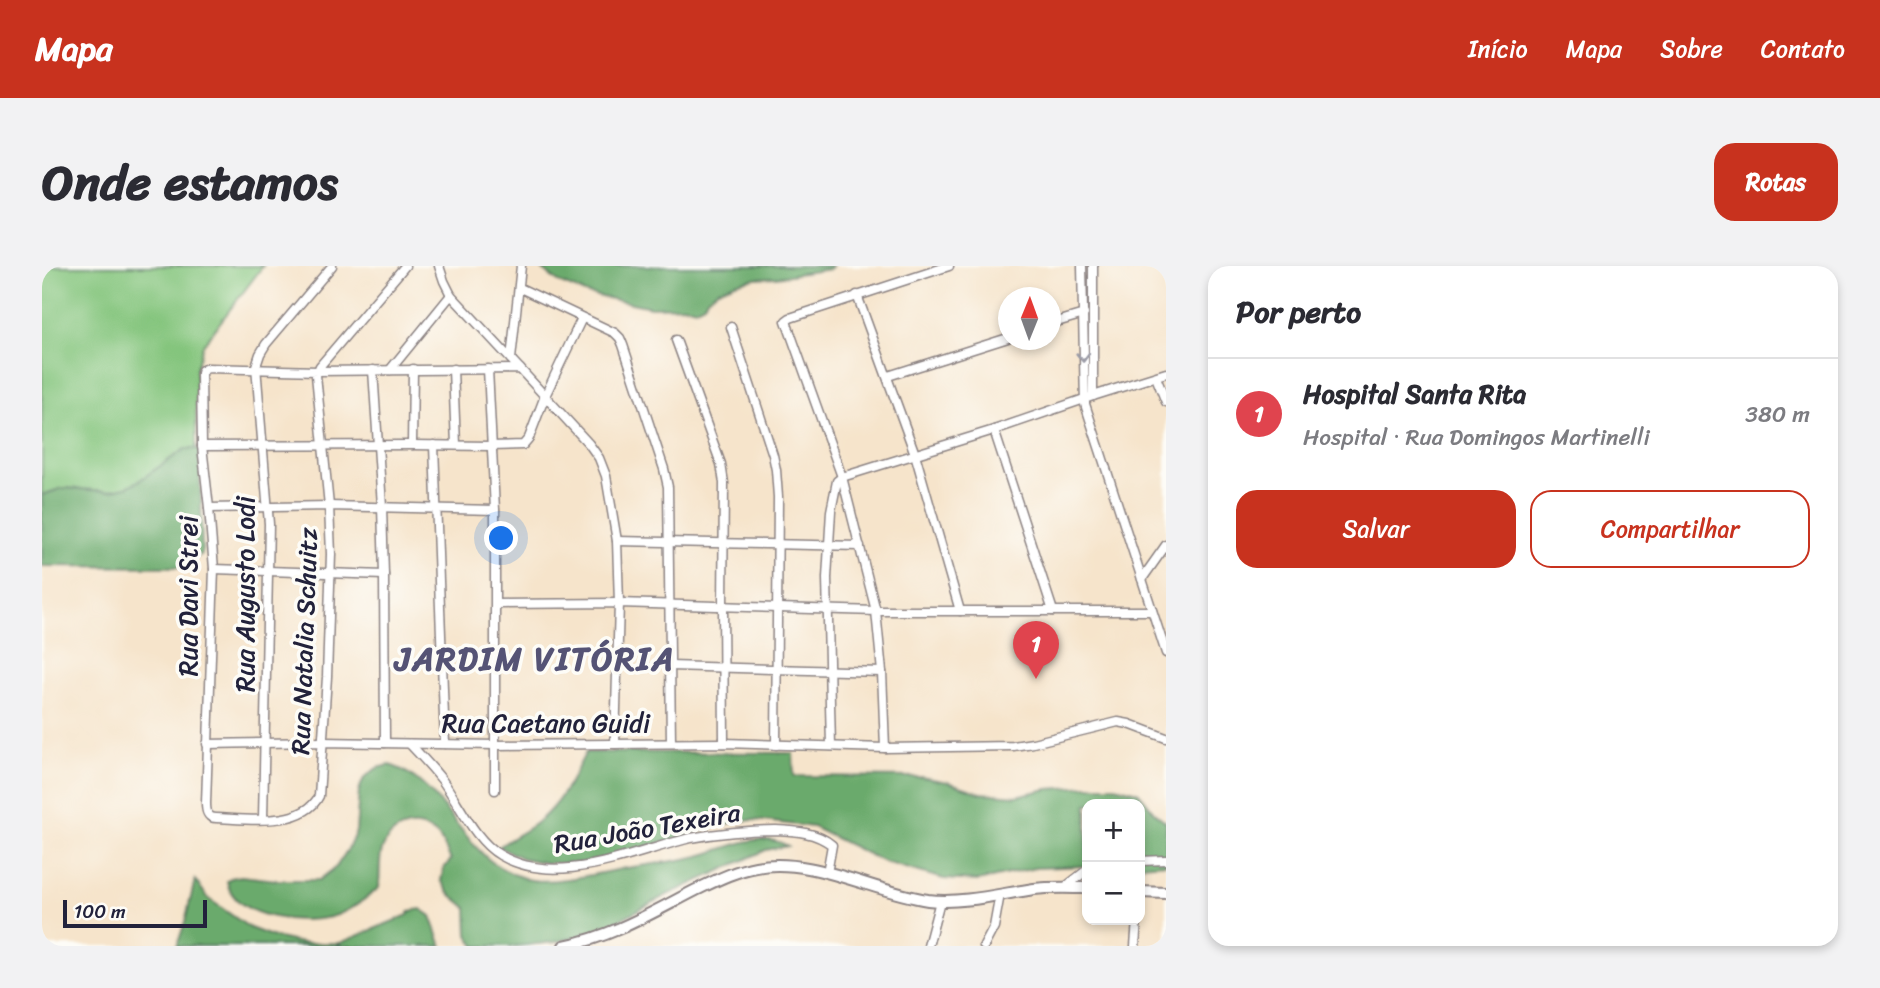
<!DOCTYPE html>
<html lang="pt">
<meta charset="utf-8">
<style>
body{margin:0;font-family:Sriracha,sans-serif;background:#f2f2f3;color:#2b2b33}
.controls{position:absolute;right:21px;bottom:21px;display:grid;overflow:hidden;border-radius:14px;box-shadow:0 4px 10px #0003}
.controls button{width:63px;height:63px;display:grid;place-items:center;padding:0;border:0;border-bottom:2px solid #e1e1e2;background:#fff;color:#2b2b33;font:35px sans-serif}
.compass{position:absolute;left:956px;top:21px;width:63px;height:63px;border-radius:50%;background:#fff;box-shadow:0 4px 10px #0003;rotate:1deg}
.scale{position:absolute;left:21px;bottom:18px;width:144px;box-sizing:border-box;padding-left:7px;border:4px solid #22223b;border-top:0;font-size:19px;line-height:24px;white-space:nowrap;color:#22223b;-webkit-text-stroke:5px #fdfcf7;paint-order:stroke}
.you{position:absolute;left:460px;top:273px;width:24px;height:24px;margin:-18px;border:5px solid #fff;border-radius:50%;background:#1a73e8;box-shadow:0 0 0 10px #1a73e833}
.badge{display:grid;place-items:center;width:46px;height:46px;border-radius:50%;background:#c8321e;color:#fff;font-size:23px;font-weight:700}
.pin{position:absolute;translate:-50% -58px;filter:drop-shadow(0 2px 4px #0008)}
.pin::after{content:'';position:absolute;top:37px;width:24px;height:21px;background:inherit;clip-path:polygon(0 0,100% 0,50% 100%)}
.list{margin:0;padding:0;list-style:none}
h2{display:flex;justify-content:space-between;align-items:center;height:91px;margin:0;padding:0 28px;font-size:30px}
h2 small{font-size:23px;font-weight:400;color:#7c7c81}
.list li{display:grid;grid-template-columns:46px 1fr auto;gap:21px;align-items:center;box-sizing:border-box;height:112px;padding:0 28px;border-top:2px solid #e1e1e2}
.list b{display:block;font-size:26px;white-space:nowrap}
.list p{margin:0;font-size:23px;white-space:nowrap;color:#7c7c81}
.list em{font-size:23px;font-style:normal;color:#7c7c81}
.actions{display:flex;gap:14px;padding:21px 28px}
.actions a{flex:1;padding:16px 0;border:2px solid #c8321e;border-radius:21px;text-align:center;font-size:24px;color:#c8321e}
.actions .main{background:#c8321e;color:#fff}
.map{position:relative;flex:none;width:1124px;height:680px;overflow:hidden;border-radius:21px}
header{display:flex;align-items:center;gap:42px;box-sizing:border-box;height:98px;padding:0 35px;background:#c8321e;color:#fff}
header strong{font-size:33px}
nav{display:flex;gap:38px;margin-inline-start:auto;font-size:24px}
.intro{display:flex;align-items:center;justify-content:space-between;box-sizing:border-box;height:168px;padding:0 42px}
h1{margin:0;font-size:49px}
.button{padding:18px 32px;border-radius:21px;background:#c8321e;color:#fff;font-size:24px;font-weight:700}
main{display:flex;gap:42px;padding:0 42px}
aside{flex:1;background:#fff;border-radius:21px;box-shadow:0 4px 10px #0003}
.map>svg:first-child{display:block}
.green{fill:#84c57d;stroke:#53745c;stroke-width:2}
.forest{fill:#6baa6c;stroke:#466654;stroke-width:2}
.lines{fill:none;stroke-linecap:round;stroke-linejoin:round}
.street-casing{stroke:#8c8383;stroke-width:11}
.secondary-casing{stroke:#8c8383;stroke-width:14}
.street{stroke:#fff;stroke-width:8}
.secondary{stroke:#fff;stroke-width:10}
.oneway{stroke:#9c9ca7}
.labels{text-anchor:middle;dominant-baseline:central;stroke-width:7;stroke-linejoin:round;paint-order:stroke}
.street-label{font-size:26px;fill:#22223b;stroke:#fdfcf7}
.district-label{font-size:33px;font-weight:bold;letter-spacing:2px;fill:#555375;stroke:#fdfcf7}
</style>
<header>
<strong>Mapa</strong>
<nav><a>Início</a><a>Mapa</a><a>Sobre</a><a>Contato</a></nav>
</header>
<div class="intro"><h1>Onde estamos</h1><a class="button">Rotas</a></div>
<main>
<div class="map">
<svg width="1124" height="680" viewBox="0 0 1124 680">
<rect width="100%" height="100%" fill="#fdfcf7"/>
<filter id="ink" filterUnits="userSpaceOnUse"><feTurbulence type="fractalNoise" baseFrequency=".0143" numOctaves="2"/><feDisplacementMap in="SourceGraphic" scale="14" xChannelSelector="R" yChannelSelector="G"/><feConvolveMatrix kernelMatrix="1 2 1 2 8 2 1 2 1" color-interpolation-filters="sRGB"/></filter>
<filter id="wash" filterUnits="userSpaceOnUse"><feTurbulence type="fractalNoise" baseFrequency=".00686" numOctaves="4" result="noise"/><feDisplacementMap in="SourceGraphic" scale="28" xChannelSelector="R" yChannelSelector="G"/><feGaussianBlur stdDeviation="1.57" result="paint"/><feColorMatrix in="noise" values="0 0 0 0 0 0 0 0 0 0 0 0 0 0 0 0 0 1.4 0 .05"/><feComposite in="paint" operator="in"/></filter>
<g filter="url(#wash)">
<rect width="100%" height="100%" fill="#f6e4cb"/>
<polygon class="green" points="0,0 221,0 161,79 154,102 154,183 143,183 95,216 84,221 66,225 21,222 0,229"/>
<g class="forest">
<polygon points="500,0 790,0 788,3 734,11 713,12 693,17 676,24 665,32 662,38 654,42 645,40 609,41 545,28 516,16 501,4"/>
<polygon points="143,183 157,183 159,236 160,288 140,301 0,300 0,229 21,222 66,225 84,221 95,216"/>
<path d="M544 486 751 487 752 510 879 511 906 516 939 527 974 530 1006 523 1047 520H1073L1096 526 1112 546 1124 556V597L1098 599V538H1045V600L993 602 936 615 902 613 842 596 771 561 713 554 699 555 675 560 587 586 541 597H504L480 592 457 581C470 571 485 565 498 554 520 535 531 511 544 486Z"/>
<path d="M348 499C390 512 412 562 443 590 453 600 471 609 485 613 510 620 564 605 590 601 615 597 641 595 664 588 692 580 717 565 746 580L724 584 625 629 558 664 514 676 474 680H433L426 669 425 642 407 627 399 614 402 602 409 594C404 585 400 571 391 566 370 552 345 563 339 588 337 598 338 611 337 622 324 632 311 643 295 649 265 660 191 654 185 615L189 612 199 610 235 614H277L294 601 306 583 314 565 317 524 322 512 335 502Z"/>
<polygon points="153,614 167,633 208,662 232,671 259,677 298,677 366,649 368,645 379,643 389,650 400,680 135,680 143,656"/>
</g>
</g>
<g filter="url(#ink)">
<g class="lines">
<defs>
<g id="street">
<path d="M363 0 278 100 274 109 287 240 289 288 285 411 277 530C261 562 204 553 174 552 165 552 164 545 164 537L172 303 167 242 160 180 159 107 160 104 166 102 275 105 478 103 547 178 557 192 564 210 575 275 577 337 573 478"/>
<polyline points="397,0 402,15 409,29 478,103"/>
<polyline points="1040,0 1043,138 1124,387"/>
<polyline points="1051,0 1051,130"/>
<polyline points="478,22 573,67 578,72 581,79 622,203 626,221 629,477"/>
<polyline points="815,29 873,188 918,345"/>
<polyline points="1008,58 1042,48"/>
<polyline points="689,61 731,189 734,204 736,231 734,479"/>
<polyline points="634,74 679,198 682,217 681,340 682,477"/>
<polyline points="469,93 479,0"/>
<polyline points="411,103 414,179"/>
<polyline points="446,103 453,244 453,524"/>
<polyline points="331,104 340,240 342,309 343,477"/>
<polyline points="348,104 409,29"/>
<polyline points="846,110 966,72"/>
<polyline points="1114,111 1124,136"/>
<polyline points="952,164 1011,345"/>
<polyline points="370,179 371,103"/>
<polyline points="392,179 403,478"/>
<polyline points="160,180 370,179 449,180 481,179 487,172 503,130 540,52"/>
<polyline points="167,242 287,240 453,244"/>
<polyline points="575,275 818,280"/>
<polyline points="172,303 342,309"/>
<polyline points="1100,313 1124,279"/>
<polyline points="454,338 577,337 834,345 1110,345"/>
<polyline points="628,400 840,406"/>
<polyline points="165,478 281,476 454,479 682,477 843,482 971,480 991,477 1076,456 1087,458 1124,472"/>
<path d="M368 478C379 490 390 501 400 514 417 537 433 575 458 589 515 623 592 585 649 572 677 567 706 564 734 564 754 565 774 566 790 579L785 607"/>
<polyline points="789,480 785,312 789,245 795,215 800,211 952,164 1051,130 1124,107"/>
<polyline points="843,482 840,406 834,345 800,211 744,55 748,52 907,0"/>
<polyline points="221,553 227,258 214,100 218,88 224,78 290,0"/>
<polyline points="1098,595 1124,594"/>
<polyline points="1022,622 1045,604"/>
<polyline points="886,680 898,635"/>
<polyline points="942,680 952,661 958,628"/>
<polyline points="1093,680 1095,654"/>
</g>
<g id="secondary">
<polyline points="1098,626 1124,627"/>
<path d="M522 680C570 671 611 646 654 624 673 615 692 605 714 601 769 590 831 626 886 634 920 638 958 628 992 623 1009 621 1028 622 1045 622"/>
</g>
</defs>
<use href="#street" class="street-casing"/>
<use href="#secondary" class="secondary-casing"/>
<use href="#street" class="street"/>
<use href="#secondary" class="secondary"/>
</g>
<defs><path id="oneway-chevron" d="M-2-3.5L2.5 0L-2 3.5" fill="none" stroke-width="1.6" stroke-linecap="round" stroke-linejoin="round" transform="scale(1.75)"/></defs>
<use class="oneway" href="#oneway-chevron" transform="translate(1041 91) rotate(89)"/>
</g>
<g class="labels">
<g class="street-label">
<text transform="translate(203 328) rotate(-90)">Rua Augusto Lodi</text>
<text transform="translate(146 330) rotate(-90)">Rua Davi Strei</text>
<text transform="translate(262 375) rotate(-88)">Rua Natalia Schuitz</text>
<text x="504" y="457">Rua Caetano Guidi</text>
<text transform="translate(605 562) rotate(-10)">Rua João Texeira</text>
</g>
<g class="district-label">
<text x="493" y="393">JARDIM VITÓRIA</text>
</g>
</g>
</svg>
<div class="controls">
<button>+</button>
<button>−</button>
</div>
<svg class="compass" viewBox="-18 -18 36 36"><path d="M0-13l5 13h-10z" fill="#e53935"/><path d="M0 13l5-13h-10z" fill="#7c7c81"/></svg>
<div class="scale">100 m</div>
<div class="you"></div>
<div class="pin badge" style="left:994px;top:413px;background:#e0444e">1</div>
</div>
<aside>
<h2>Por perto<small></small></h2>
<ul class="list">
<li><span class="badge" style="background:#e0444e">1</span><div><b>Hospital Santa Rita</b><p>Hospital · Rua Domingos Martinelli</p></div><em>380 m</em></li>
</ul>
<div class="actions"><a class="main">Salvar</a><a>Compartilhar</a></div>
</aside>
</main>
